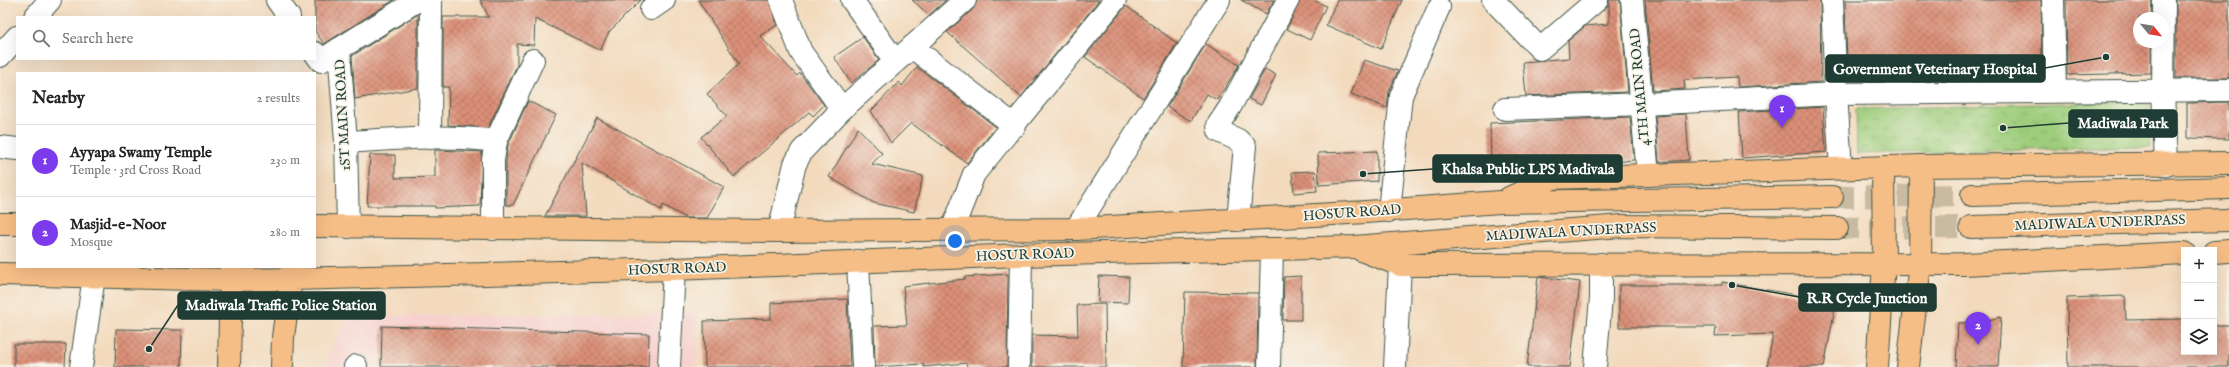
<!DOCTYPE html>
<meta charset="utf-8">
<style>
body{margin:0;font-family:"IM FELL English",serif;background:#f2f2f2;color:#222}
.controls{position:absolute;right:12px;bottom:12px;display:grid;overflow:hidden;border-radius:0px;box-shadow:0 4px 16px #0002}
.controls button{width:36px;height:36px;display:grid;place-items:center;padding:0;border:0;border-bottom:1px solid #e0e0e0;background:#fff;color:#222;font:20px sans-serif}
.compass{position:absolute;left:2133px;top:12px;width:36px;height:36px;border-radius:50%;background:#fff;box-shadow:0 4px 16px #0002;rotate:120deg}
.you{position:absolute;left:955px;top:241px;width:14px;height:14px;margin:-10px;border:3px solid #fff;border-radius:50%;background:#1a73e8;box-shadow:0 0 0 6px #1a73e833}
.badge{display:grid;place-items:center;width:26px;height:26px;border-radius:50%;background:#7c3aed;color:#fff;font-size:13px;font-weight:700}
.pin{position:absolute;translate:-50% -33px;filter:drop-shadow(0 1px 2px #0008)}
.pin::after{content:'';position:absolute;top:21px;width:14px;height:12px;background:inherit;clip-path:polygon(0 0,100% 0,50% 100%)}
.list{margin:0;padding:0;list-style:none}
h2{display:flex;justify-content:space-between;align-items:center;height:52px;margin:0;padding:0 16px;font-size:17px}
h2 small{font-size:13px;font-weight:400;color:#767676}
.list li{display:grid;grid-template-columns:26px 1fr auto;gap:12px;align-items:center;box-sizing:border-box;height:72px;padding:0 16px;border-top:1px solid #e0e0e0}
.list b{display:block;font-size:15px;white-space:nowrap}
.list p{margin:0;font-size:13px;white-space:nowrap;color:#767676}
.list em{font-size:13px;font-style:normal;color:#767676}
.icon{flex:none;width:22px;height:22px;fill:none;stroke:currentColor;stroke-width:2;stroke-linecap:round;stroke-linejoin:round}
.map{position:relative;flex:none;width:2229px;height:367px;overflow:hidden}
.search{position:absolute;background:#fff;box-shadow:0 4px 16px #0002;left:16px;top:16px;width:300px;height:44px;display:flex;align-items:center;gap:10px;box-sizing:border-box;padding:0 14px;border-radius:0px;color:#767676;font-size:15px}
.panel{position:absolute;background:#fff;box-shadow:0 4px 16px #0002;left:16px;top:72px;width:300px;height:196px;border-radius:0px}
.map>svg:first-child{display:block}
.built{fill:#f7d0cd}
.park{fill:url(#park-crowns);stroke:#5e8658}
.building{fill:url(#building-cross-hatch)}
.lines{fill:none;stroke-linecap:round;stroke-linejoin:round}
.major-tunnel{stroke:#c9bba2;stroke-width:22;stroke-dasharray:22 11;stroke-linecap:butt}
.minor-casing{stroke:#3f5549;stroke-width:24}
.major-casing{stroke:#3f5549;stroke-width:24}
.highway-casing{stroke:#3f5549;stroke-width:24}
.minor{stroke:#fff;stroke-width:22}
.major{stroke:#f6be87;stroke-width:22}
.highway{stroke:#f6be87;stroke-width:22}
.labels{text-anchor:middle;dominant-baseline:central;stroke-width:3.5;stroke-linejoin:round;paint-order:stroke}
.street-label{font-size:14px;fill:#1f3d34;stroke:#f7f3e8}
.leader{fill:none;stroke:#1f3d34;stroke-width:1.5}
.callout-dot{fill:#1f3d34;stroke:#f7f3e8;stroke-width:1.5}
.callout{fill:#1f3d34;stroke:#1f3d34;stroke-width:1.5}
.callout-label{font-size:15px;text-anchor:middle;font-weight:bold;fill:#fff}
</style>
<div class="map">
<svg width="2229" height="367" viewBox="0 0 2229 367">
<defs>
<pattern id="park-crowns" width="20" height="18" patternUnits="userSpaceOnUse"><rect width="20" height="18" fill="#9ece7c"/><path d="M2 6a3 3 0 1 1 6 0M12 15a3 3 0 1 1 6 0" fill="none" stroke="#80a866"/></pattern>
<pattern id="building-cross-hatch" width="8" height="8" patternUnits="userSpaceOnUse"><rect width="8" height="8" fill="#dc9078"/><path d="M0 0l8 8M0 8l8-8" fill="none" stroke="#b27763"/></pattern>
</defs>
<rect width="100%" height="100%" fill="#f7f3e8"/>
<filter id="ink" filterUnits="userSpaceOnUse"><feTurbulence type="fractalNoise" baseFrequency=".025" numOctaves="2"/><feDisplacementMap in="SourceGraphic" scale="8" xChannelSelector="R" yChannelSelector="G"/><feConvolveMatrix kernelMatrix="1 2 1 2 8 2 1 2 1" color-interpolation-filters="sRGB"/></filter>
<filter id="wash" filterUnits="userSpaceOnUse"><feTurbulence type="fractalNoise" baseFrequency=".012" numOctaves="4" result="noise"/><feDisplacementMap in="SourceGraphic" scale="16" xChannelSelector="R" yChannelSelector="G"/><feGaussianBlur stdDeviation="0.9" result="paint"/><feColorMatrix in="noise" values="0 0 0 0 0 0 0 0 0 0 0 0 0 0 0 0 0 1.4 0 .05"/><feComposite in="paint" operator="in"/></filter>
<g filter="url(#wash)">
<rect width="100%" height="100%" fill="#f3dabd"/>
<polygon class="built" points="697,313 696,367 324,367 347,316"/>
<polygon class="park" points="2149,101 2150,147 1857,154 1856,109"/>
<g id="blocks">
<g class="building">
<polygon points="315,0 394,0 324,44 315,31"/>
<polygon points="480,0 641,0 609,32 600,50 535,19 534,45 517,44 517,65 488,128 448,125 449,87 443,87 443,17 489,17"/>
<polygon points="698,0 769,0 777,25 760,36 797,76 800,73 824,105 813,116 809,112 734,177 701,137 727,116 707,94 739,64"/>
<polygon points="912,0 946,0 929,15"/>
<polygon points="977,0 1099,0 1021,97 947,32 973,9"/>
<polygon points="1241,0 1274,0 1266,14"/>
<polygon points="1300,0 1314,0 1326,6 1310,40 1287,29"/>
<polygon points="1337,0 1402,0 1381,49 1326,25"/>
<polygon points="1609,0 1620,0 1628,92 1526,96 1523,62 1569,58 1568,41 1585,26 1609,24"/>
<polygon points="1645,0 1820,0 1821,82 1738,87 1737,77 1684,80 1685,89 1653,91"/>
<polygon points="1845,0 2041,0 2042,64 1983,68 1983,63 1907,68 1907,62 1847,64"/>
<polygon points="2066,0 2152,0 2151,18 2139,18 2139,42 2151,42 2151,73 2067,75"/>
<rect x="2176" y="0" width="53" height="78"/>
<polygon points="1126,6 1177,43 1143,98 1085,57"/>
<polygon points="418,14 418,88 355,99 352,56"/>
<polygon points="863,37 879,60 851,83 834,57"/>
<polygon points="1206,44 1239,65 1217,100 1207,94 1191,121 1167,107"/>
<polygon points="1364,60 1398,71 1389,91 1387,108 1351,94"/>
<polygon points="917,67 996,127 967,163 911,123 891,143 871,111 899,82 902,86"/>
<polygon points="1265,69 1276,75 1261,105 1249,99"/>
<polygon points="528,101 556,115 513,205 506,205 506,161 508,145"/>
<polygon points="2229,102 2229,139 2187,138 2187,103"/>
<polygon points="1823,107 1826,152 1742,158 1739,112"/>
<polygon points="1686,114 1689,160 1659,162 1655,116"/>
<polygon points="1630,117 1634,160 1596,164 1491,166 1490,123"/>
<polygon points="597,118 724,187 707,218 686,218 663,205 661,210 582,163 586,216 545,216"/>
<polygon points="858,128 882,153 872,164 923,176 914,212 874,203 829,177"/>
<polygon points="435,150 482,152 480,206 435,208 435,206 367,206 370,155 395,155 395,178 435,177"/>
<polygon points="1377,151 1377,181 1319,185 1318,153"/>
<polygon points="1315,171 1317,191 1294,193 1292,172"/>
<polygon points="1008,274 1007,367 967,367 966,363 924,367 923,364 875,367 874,326 907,325 903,286 965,279 964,277"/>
<polygon points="1099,276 1129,277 1128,303 1098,302"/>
<polygon points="1301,276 1301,320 1283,320 1284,277"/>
<polygon points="1538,277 1580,282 1570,367 1527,367"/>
<polygon points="1722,282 1836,302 1824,367 1767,367 1773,334 1715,336 1716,327 1619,327 1619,285 1722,285"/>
<polygon points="1185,292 1258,293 1257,367 1183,367"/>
<polygon points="2125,296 2126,320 2184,319 2184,352 2214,352 2214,325 2229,325 2229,367 2068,367 2067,298"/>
<polygon points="847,299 850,367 705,367 704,321 771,319 771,303"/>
<polygon points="1105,304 1106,367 1032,367 1032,335 1078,336 1077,305"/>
<polygon points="2001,317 1998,367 1956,367 1958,323 1980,322"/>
<polygon points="382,326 649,334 648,367 381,367"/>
<polygon points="116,329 182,330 181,367 115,367"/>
<polygon points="14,344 66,344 65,367 14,367"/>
</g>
</g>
</g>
<g filter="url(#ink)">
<use href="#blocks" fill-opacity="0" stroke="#3f5549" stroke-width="1"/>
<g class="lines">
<g class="major-tunnel">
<polyline points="1832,197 1972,195"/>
<polyline points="1837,228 1971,227"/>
</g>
<defs>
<g id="minor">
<polyline points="277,0 289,17"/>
<polyline points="781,0 801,52 842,109"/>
<polyline points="852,0 895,61"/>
<polyline points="1493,0 1540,49 1597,0"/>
<polyline points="1632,0 1648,175"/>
<polyline points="1832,0 1836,94 1841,168"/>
<polyline points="2053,0 2055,91"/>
<polyline points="2164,0 2163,90 2166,165"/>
<polyline points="651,9 664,0"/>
<polyline points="35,17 50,0"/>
<polyline points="912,47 1015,126"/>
<polyline points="315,53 321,61 339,49"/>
<polyline points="0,56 17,37"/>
<polyline points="1505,109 1643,104 1836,94 2229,90"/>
<polyline points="430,138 431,0"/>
<path d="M346 142C396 139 446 134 496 141"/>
<polyline points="0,147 17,149"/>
<polyline points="1389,211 1401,96 1439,7"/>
<polyline points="1238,220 1245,146 1238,140 1219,131 1218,125 1230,107 1288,0"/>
<polyline points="348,227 346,142 339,49 418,0"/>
<polyline points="493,229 493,160 496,141 533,60"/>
<polyline points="1076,229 1219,0"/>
<polyline points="952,230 974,174 1115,0"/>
<polyline points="779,231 795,164 802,151 842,109 965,0"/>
<polyline points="858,261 863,367"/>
<polyline points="81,367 94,276"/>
<polyline points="355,367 356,366"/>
<polyline points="669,367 674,269"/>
<polyline points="1019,367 1021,255"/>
<polyline points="1269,367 1272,249"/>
<polyline points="1395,367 1400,265"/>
<polyline points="1595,367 1601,298 1601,264"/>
</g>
<g id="major">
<polyline points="1972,195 2229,188"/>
<polyline points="1509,198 1553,178 1921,166 2229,163"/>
<polyline points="315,226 779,231 1076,229 1366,212 1500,202 1832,197"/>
<polyline points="1971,227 2229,220"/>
<polyline points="1361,250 1400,265 1965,264 2184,253"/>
<polyline points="2214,252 2229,251"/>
<polyline points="229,367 231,267"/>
<polyline points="282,367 283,337 291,279 674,269 1021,255 1354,247 1622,226 1837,228"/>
<polyline points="1877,367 1884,263 1883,167"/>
<polyline points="1908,367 1920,264 1921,166"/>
</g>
<g id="highway">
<polyline points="0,224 17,224"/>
<polyline points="0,274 231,280 291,279 293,267"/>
</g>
</defs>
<use href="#minor" class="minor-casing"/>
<use href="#major" class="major-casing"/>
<use href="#highway" class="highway-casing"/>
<use href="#minor" class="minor"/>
<use href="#major" class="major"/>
<use href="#highway" class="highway"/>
</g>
</g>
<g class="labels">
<g class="street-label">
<text transform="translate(1640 87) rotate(-95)">4TH MAIN ROAD</text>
<text transform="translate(343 115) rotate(-93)">1ST MAIN ROAD</text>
<text transform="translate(1352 213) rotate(-4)">HOSUR ROAD</text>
<text transform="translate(2100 223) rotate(-2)">MADIWALA UNDERPASS</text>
<text transform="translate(1571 232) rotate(-3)">MADIWALA UNDERPASS</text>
<text transform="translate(1025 255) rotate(-2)">HOSUR ROAD</text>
<text transform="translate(677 269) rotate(-2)">HOSUR ROAD</text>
</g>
</g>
<path class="leader" d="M2106 57L2045 68M2003 128L2069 123M1363 174L1433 169M1732 285L1799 297M149 349L178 305"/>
<g class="callout-dot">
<circle cx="2106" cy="57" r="4"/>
<circle cx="2003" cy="128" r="4"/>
<circle cx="1363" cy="174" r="4"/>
<circle cx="1732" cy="285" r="4"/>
<circle cx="149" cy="349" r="4"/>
</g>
<g class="callout">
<rect x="1826" y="55" width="219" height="27" rx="4"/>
<rect x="2069" y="110" width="108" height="27" rx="4"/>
<rect x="1433" y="155" width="189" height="27" rx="4"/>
<rect x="1799" y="284" width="137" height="27" rx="4"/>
<rect x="178" y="292" width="207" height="27" rx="4"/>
</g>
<g class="callout-label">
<text x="1935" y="74">Government Veterinary Hospital</text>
<text x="2123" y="128">Madiwala Park</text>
<text x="1528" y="174">Khalsa Public LPS Madivala</text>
<text x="1867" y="303">R.R Cycle Junction</text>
<text x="281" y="310">Madiwala Traffic Police Station</text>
</g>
</svg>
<div class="controls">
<button>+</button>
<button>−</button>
<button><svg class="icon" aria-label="layers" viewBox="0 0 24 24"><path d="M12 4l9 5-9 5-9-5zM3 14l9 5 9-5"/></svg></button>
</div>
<svg class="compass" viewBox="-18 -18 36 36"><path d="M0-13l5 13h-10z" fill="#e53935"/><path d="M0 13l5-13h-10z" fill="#767676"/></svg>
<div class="you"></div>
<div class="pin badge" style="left:1782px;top:128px">1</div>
<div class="pin badge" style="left:1978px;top:345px">2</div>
<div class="search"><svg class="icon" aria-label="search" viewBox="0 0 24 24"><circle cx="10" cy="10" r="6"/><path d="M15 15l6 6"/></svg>Search here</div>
<section class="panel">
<h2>Nearby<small>2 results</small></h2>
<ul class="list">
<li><span class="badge">1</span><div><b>Ayyapa Swamy Temple</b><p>Temple · 3rd Cross Road</p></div><em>230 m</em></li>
<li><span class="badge">2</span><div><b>Masjid-e-Noor</b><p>Mosque</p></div><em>280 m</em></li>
</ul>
</section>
</div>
